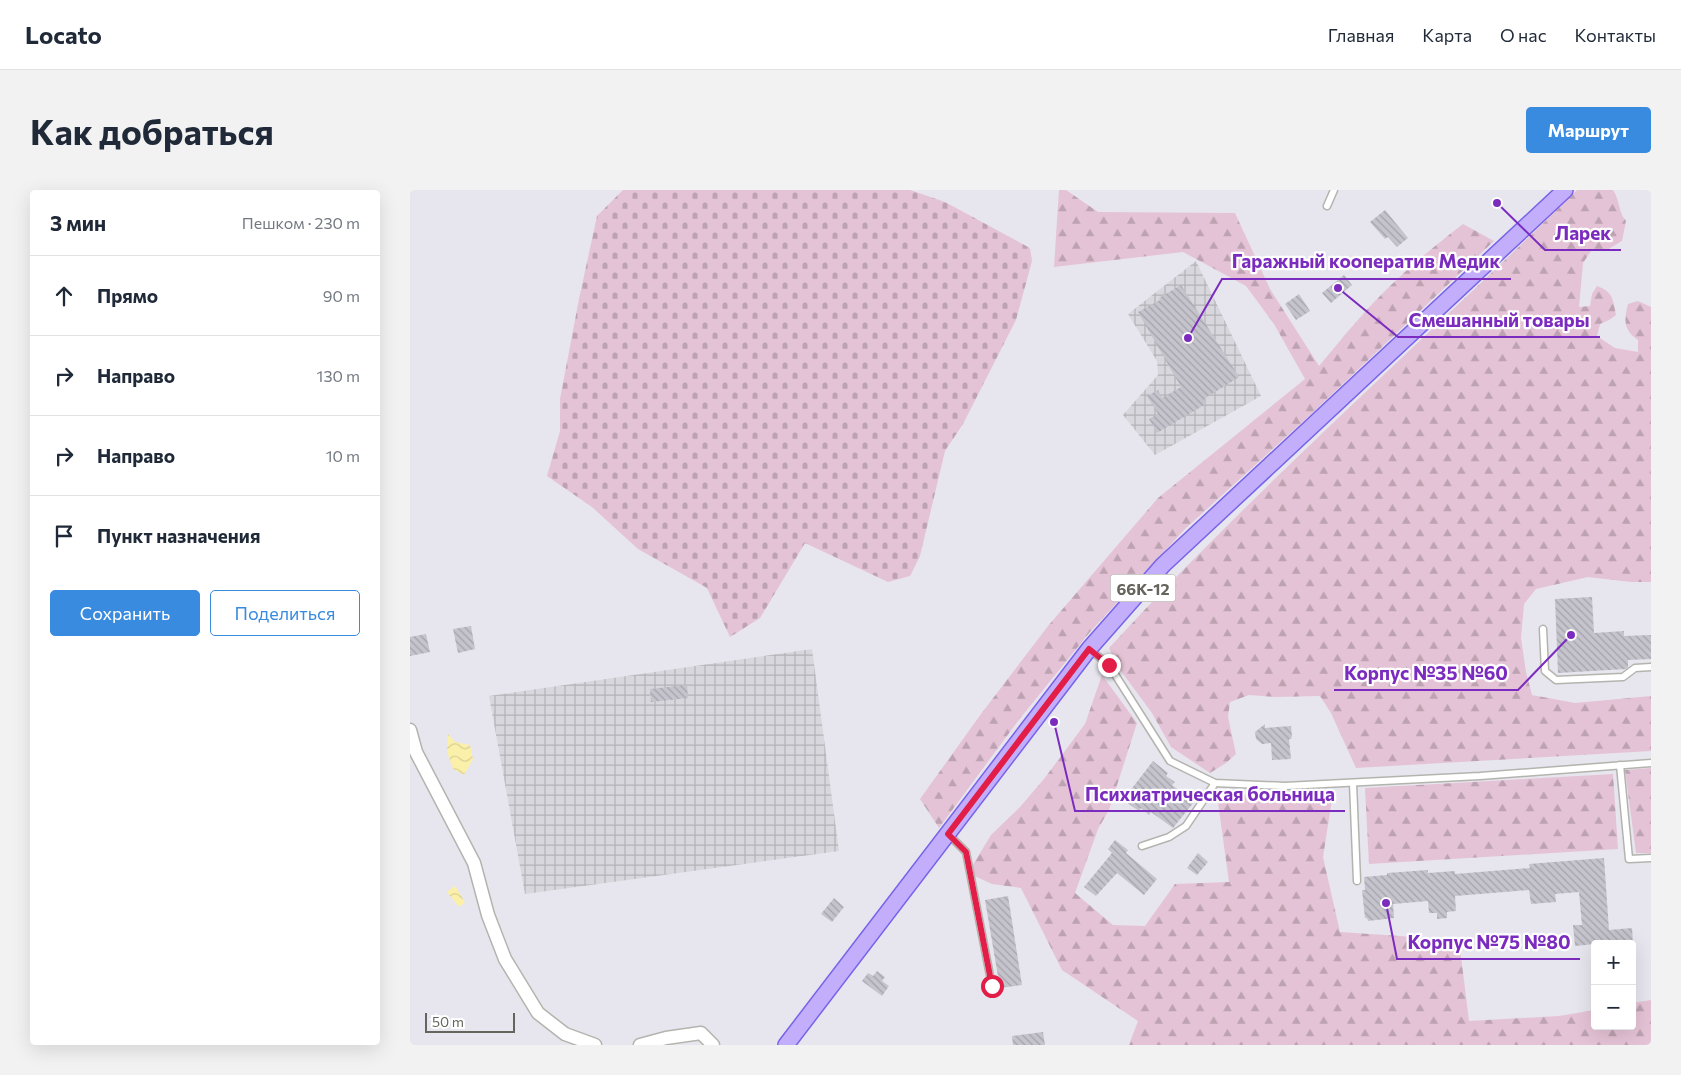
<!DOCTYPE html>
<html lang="ru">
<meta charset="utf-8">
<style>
body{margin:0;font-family:Commissioner,sans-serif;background:#f2f2f3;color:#1f2937}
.controls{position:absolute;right:15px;bottom:15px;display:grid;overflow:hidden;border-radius:5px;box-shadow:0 5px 20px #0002}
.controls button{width:45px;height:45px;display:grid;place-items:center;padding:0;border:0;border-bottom:1px solid #e0e1e3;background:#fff;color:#1f2937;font:25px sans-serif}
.scale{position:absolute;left:15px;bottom:12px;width:90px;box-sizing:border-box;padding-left:5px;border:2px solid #65655d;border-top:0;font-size:14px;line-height:18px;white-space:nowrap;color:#65655d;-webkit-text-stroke:4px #fff;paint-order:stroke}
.stop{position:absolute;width:15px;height:15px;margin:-11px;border:4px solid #e11d48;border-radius:50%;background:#fff}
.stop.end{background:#e11d48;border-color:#fff;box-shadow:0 1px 5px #0008}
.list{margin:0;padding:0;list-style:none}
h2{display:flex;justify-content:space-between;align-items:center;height:65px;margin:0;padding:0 20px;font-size:21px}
h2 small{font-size:16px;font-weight:400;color:#747a83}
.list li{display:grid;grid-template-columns:32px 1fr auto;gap:15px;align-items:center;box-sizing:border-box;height:80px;padding:0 20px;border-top:1px solid #e0e1e3}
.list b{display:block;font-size:19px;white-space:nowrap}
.list em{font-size:16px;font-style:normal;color:#747a83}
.actions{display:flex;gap:10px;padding:15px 20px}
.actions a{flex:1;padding:11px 0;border:1px solid #398be0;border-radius:5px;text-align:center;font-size:18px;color:#398be0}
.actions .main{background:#398be0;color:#fff}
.icon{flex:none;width:28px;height:28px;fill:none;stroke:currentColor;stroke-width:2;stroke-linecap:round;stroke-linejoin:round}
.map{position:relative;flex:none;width:1241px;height:855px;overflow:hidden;border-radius:5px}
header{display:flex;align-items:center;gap:30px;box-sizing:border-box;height:70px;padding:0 25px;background:#fff;border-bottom:1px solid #e0e1e3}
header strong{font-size:24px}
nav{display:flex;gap:28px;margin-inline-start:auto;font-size:18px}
.intro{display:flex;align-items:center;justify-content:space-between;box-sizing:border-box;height:120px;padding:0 30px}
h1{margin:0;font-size:35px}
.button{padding:12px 22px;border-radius:5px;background:#398be0;color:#fff;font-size:18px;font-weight:700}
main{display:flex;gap:30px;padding:0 30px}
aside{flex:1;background:#fff;border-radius:5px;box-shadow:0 5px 20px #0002}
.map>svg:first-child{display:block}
.industrial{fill:url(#industrial-grid)}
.forest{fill:url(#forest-firs)}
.cemetery{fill:url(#cemetery-stones)}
.water{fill:url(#water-waves)}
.building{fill:url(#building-back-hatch)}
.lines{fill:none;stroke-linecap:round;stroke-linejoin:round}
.lane-casing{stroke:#b4b4ae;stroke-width:9}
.street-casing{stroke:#b4b4ae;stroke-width:15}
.primary-casing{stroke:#7763ea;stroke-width:18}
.lane{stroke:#fff;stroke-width:6}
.street{stroke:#fff;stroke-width:12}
.primary{stroke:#c3aefb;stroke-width:15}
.route{stroke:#e11d48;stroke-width:6}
.labels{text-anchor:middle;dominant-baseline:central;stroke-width:4.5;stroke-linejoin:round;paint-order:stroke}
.shield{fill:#fff;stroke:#93938e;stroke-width:1}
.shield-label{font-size:16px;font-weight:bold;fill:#65655d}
.leader{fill:none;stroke:#7b2cbf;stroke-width:2}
.callout-dot{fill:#7b2cbf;stroke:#fff;stroke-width:2}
.callout-label{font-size:19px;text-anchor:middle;font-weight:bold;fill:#7b2cbf;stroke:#fff;stroke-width:4.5;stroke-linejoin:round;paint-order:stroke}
</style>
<header>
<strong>Locato</strong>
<nav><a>Главная</a><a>Карта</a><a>О нас</a><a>Контакты</a></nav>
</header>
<div class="intro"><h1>Как добраться</h1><a class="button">Маршрут</a></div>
<main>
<aside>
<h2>3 мин<small>Пешком · 230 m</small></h2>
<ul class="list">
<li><svg class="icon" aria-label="ahead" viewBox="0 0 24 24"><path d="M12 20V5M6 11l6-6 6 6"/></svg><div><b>Прямо</b></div><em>90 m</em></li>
<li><svg class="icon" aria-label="right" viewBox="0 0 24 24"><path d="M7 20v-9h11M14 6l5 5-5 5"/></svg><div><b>Направо</b></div><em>130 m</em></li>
<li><svg class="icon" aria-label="right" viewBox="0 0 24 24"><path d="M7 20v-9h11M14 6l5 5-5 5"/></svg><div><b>Направо</b></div><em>10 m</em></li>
<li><svg class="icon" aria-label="arrive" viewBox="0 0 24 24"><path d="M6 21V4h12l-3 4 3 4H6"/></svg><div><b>Пункт назначения</b></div></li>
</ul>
<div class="actions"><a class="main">Сохранить</a><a>Поделиться</a></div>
</aside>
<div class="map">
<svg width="1241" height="855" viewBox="0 0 1241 855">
<defs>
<pattern id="industrial-grid" width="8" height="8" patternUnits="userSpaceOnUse" patternTransform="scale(1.25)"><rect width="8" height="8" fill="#d8d7dd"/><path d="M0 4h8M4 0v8" fill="none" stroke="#b3b2b6"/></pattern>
<pattern id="forest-firs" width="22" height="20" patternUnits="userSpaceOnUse" patternTransform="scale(1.25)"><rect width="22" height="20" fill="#e5c3d6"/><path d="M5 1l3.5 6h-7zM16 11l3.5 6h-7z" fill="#bda2b1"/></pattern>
<pattern id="cemetery-stones" width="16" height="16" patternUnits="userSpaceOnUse" patternTransform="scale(1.25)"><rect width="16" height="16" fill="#e5c3d6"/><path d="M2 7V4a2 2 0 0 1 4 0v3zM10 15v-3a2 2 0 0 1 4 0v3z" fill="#bda2b1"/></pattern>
<pattern id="water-waves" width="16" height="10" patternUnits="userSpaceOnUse" patternTransform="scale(1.25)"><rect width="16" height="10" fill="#fbf0a9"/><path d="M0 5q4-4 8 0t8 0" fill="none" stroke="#dad094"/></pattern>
<pattern id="building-back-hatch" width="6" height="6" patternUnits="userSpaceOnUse" patternTransform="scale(1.25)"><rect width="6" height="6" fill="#c5c3cc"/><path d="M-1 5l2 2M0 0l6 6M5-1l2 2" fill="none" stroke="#a4a2a9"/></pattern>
</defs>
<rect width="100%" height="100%" fill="#e7e5ee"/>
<g class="industrial">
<polygon points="786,71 851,206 745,265 713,225 748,185 747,171 718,124"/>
<polygon points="402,459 429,661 115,704 79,506"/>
</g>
<g class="forest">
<path d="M649 0H656L688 22 825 23 860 99 909 176C922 161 934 145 947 131 978 95 1015 63 1053 34L1084 51 898 227 775 339 680 442 608 531 529 638 510 609 571 524 638 436 748 308 895 189 864 134 836 96 773 62 644 77Z"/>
<path d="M1167 0H1203C1210 10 1208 22 1216 31L1212 51 1197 60 1181 61 1173 73 1169 117 1180 116 1182 104 1187 96C1203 102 1203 109 1206 125L1199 130 1190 134 1187 146 1205 158 1228 162V150C1213 140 1214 130 1218 114L1228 111 1241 117V392H1221L1178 387 1126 399 1114 414 1111 448 1116 482 1122 505 1165 513 1241 506V561L946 578 921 523 910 506 866 507 839 505 820 512 818 527 826 564 816 573 800 583 761 557 742 523 708 477 699 458C847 297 1012 153 1167 0Z"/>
<polygon points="692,485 727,533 699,620 688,639 665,703 703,735 735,736 765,694 819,692 807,605 923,603 913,667 930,742 1049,750 1059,831 1149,826 1185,820 1185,836 1222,836 1222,813 1241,810 1241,855 719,855 728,831 652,780 611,698 582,694 558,683 581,645 610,617 634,589 675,534"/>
<polygon points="1241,578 1241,663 1226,663 1215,580"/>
<polygon points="1203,584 1208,659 959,674 955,598"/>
</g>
<polygon class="cemetery" points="213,0 500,0 535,12 620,58 622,71 606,130 553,234 535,261 510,366 500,386 478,392 395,353 350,428 320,447 297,398 228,359 182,317 137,286 150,241 150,209 169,109 187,26"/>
<g class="water">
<polygon points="38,544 45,552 60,555 63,569 54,585 43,579 37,562"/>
<polygon points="45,696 55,712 49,717 37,702"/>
</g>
<g class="building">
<polygon points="975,20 998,48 987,57 978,47 975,49 960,32"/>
<polygon points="934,85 942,95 921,113 912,103"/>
<polygon points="771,95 829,187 794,209 796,214 747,243 739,229 748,224 737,206 748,200 752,208 771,197 728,122 750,110 749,108"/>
<polygon points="889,104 900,121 886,130 875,114"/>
<polygon points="1182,407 1184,443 1214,441 1214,446 1241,445 1241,469 1218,470 1218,477 1216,479 1148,483 1145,409"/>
<polygon points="61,436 65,459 48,463 43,439"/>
<polygon points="16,444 20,462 0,466 0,447"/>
<polygon points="277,495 278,508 241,512 240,499"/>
<polygon points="855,534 855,538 881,536 882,546 881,549 879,549 881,569 862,570 861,553 852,554 846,549 845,542"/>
<polygon points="743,571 758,583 756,586 765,592 762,595 784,612 763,638 741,622 739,625 731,618 729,621 713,610"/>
<polygon points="705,650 718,660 716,663 747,689 734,705 707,683 686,706 674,697 702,663 698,659"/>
<polygon points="788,663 798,672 787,685 777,678"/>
<polygon points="1194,668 1199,740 1222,738 1223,754 1185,754 1165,756 1163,735 1172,735 1169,702 1145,704 1146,712 1121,714 1119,700 1045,706 1046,721 1037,722 1037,728 1027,729 1027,723 1019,723 1018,711 983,714 984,728 958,731 957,728 955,728 952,700 955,700 954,687 977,685 977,683 1018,680 1018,683 1045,681 1045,684 1120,678 1119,674"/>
<polygon points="598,706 612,795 590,798 575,710"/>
<polygon points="424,708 434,717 422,732 411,724"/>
<polygon points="467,781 475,787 472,791 479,796 472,806 452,791 458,783 463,786"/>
<polygon points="633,842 635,855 603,855 602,846"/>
</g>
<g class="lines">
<defs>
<g id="lane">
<polyline points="917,16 924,0"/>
<polyline points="1133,439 1135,481 1146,490 1213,487 1225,478 1241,477"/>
<polyline points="679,459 699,475 760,571 805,593 875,596 1070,586 1241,573"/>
<polyline points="1210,575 1219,669 1241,668"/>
<polyline points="943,593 947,691"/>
<polyline points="538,644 556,662 582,796"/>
<polyline points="732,656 759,647 776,636 805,593"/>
</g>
<g id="street">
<polyline points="0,540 6,562 64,673 78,725 95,769 128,823 155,844 185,855"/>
<polyline points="230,855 256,848 291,843 303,855"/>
</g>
<polyline id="primary" points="376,855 679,459 753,375 1155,0"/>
</defs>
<use href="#lane" class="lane-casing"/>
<use href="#street" class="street-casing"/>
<use href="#primary" class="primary-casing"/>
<use href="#lane" class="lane"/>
<use href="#street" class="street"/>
<use href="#primary" class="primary"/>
</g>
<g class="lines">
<polyline class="route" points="582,796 556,662 538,644 679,459 699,475"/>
</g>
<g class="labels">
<rect class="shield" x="700.5" y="384.5" width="65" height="27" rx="4"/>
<g class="shield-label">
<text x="733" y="398">66К-12</text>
</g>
</g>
<path class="leader" d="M1087 13L1135 60H1211M778 148L812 89H1101M928 98L988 147H1190M1161 445L1108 500H924M644 532L665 621H935M976 713L987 769H1170"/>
<g class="callout-dot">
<circle cx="1087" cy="13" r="5"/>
<circle cx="778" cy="148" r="5"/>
<circle cx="928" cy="98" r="5"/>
<circle cx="1161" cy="445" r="5"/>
<circle cx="644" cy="532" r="5"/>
<circle cx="976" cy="713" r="5"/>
</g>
<g class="callout-label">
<text x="1173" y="50">Ларек</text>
<text x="956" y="78">Гаражный кооператив Медик</text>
<text x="1089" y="137">Смешанный товары</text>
<text x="1016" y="490">Корпус №35 №60</text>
<text x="800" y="611">Психиатрическая больница</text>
<text x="1079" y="759">Корпус №75 №80</text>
</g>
</svg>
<div class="controls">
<button>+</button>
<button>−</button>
</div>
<div class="scale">50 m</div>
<div class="stop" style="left:582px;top:796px"></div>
<div class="stop end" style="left:699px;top:475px"></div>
</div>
</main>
